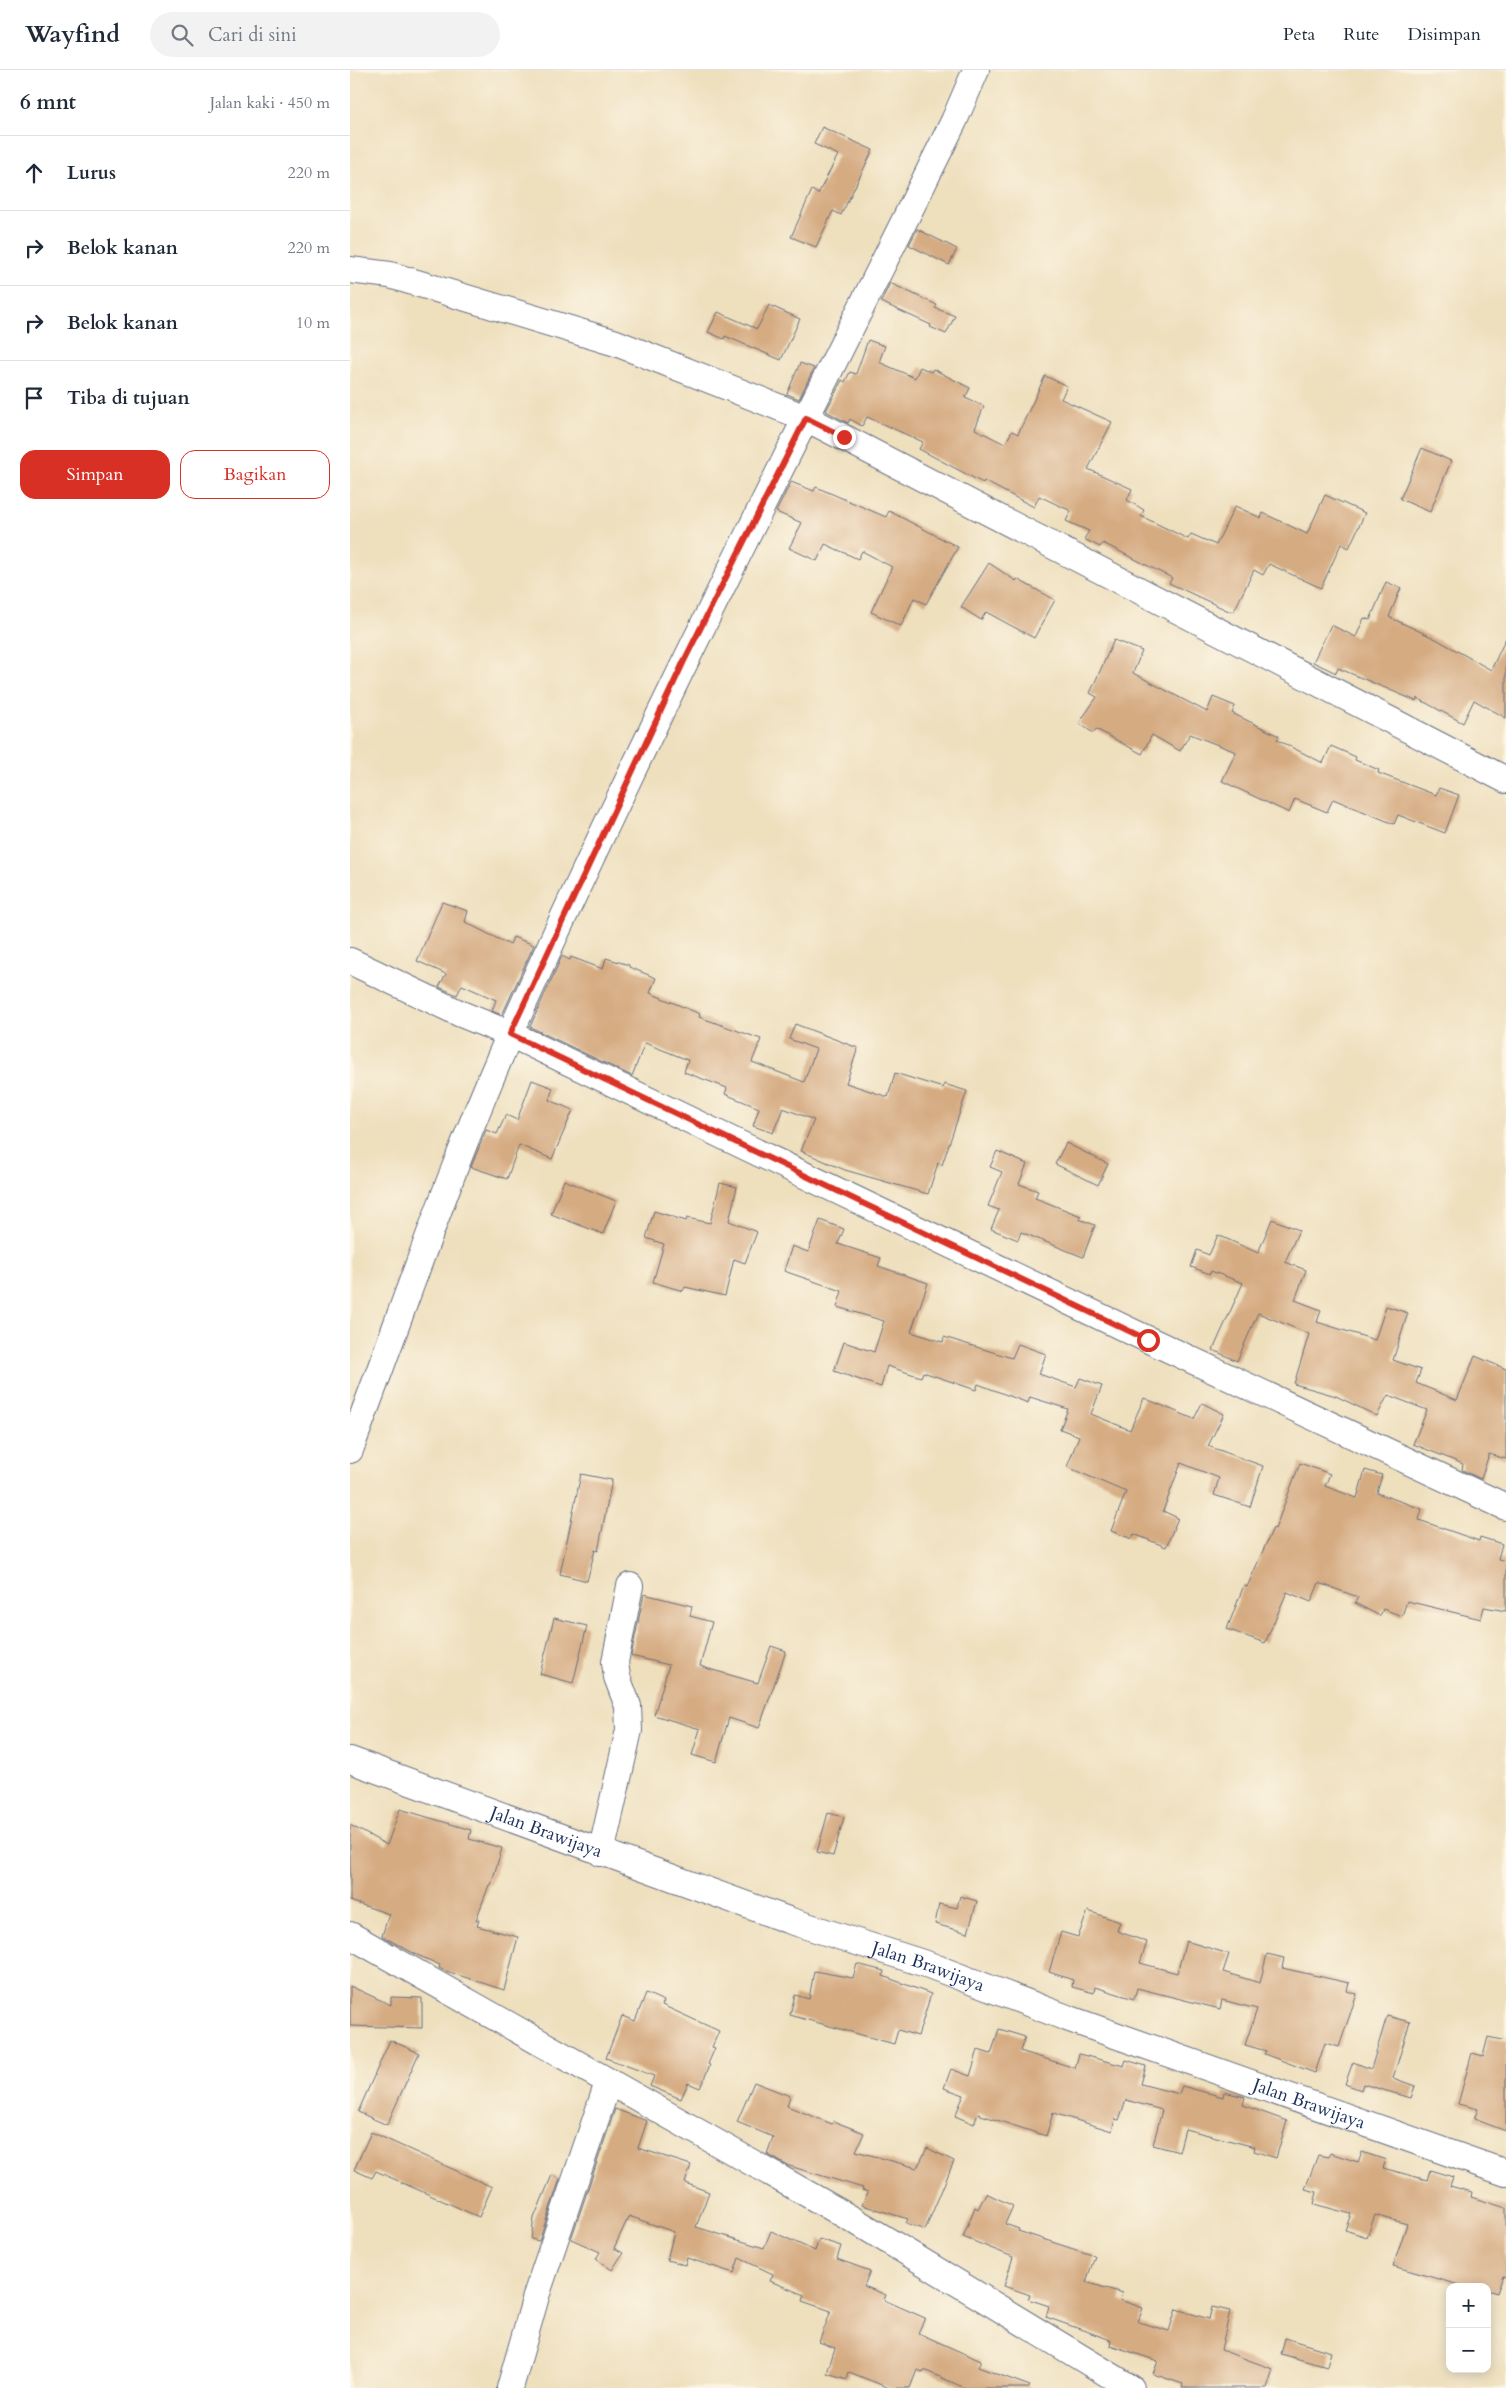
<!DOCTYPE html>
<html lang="id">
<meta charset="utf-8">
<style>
body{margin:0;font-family:Cardo,serif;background:#f2f2f3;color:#1f2937}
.controls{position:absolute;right:15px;bottom:15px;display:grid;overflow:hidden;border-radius:10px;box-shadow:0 2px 12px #0003}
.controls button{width:45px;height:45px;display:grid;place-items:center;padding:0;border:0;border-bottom:1px solid #e0e1e3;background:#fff;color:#1f2937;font:25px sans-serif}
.stop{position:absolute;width:15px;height:15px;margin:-11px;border:4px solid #d93025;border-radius:50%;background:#fff}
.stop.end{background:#d93025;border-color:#fff;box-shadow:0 1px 5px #0008}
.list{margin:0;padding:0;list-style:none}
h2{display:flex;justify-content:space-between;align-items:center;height:65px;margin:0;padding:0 20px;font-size:21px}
h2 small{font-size:16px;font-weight:400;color:#747a83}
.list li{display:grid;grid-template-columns:32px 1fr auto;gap:15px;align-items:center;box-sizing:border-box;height:75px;padding:0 20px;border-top:1px solid #e0e1e3}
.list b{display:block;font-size:19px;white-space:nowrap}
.list em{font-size:16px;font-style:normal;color:#747a83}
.actions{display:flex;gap:10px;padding:15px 20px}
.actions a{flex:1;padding:11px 0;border:1px solid #d93025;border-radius:15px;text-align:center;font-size:18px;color:#d93025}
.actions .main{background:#d93025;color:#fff}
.icon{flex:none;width:28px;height:28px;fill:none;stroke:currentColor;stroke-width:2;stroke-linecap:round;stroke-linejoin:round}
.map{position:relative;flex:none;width:1156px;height:2318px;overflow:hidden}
header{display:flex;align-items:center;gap:30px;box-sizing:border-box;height:70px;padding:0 25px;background:#fff;border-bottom:1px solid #e0e1e3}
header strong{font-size:24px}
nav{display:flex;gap:28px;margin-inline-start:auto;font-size:18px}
.search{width:350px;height:45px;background:#f2f2f3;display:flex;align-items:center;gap:12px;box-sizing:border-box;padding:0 18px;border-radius:28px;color:#747a83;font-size:19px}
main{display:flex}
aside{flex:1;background:#fff}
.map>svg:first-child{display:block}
.building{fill:#d5ab82}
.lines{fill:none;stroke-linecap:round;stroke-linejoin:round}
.minor-casing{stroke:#656d7f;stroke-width:28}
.minor{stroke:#fff;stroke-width:26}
.route{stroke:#d93025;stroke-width:6}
.labels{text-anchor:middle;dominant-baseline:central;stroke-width:4;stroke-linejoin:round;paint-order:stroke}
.street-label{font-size:18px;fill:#1b2f5e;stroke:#fcf5e5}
</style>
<header>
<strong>Wayfind</strong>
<div class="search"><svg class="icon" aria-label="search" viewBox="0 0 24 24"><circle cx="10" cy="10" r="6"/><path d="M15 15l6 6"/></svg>Cari di sini</div>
<nav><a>Peta</a><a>Rute</a><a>Disimpan</a></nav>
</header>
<main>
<aside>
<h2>6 mnt<small>Jalan kaki · 450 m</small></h2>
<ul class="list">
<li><svg class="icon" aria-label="ahead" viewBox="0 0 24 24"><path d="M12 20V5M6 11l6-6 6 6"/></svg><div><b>Lurus</b></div><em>220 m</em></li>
<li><svg class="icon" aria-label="right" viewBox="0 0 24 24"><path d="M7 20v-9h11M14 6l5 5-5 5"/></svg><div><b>Belok kanan</b></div><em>220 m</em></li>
<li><svg class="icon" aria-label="right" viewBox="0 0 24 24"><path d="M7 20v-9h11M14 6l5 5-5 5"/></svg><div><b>Belok kanan</b></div><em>10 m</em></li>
<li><svg class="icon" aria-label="arrive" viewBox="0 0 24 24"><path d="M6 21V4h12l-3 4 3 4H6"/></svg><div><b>Tiba di tujuan</b></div></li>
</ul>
<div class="actions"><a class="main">Simpan</a><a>Bagikan</a></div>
</aside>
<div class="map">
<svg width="1156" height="2318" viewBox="0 0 1156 2318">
<rect width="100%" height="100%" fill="#fcf5e5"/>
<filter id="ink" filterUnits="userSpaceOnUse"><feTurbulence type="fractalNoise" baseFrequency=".02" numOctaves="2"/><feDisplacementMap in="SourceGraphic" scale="10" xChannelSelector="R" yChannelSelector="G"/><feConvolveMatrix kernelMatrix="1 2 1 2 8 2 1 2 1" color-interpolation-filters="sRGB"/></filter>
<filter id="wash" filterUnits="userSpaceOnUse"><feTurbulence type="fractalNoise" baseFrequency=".0096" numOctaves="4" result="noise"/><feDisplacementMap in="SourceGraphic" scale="20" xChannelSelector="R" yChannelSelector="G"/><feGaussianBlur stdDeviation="1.12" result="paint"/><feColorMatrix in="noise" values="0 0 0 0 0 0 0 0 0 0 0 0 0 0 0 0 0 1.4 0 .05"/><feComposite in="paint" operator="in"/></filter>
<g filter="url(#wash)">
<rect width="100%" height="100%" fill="#eedfbd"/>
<g id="blocks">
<g class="building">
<polygon points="472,57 523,80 491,145 483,141 466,177 441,167 462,120 468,124 488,85 464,74"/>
<polygon points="567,159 607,179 599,195 559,175"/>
<polygon points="540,213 587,235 585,238 605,246 596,264 580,257 581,255 531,232"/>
<polygon points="419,235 450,249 431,290 375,266 374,269 358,262 368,242 407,259"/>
<polygon points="518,270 535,276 529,292 565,308 570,297 581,302 583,299 620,318 615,328 634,336 625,359 655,374 662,361 668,364 695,306 717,316 711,329 762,352 738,399 782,419 777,430 794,440 791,446 838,469 841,464 866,475 885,436 911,448 913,443 957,464 975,425 1015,443 999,478 991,474 971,518 919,494 913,505 904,500 883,543 819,513 822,508 753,473 750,477 734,469 739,461 716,451 721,441 689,426 684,437 634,411 633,413 569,379 573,372 517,347 512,356 500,349 498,353 476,341 492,310 495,312 500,302 506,304"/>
<polygon points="450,293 464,298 449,329 437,324"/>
<polygon points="1072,378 1101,391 1080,442 1050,429"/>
<polygon points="441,412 464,421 466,417 536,447 539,441 608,477 576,534 564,528 551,556 521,542 542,497 512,481 508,489 475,474 467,491 439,478 452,453 426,442"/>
<polygon points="639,493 666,511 667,509 705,530 684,568 636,542 631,550 611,537"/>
<polygon points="1036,512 1051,518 1039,547 1086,569 1141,600 1156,568 1156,648 1124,630 1113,653 1067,628 1066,631 988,598 986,603 963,592 981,555 1006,567 1014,548 1020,550"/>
<polygon points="764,570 792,581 783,603 857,642 863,627 885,636 882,643 929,666 927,670 973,693 981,676 1006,687 1005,690 1029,700 1028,703 1086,725 1089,718 1109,725 1095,763 1048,745 1044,754 983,729 977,742 945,729 939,743 872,711 886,682 840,664 830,681 802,665 792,684 746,659 743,663 729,653 747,627 740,623"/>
<polygon points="92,832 118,841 115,852 160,875 163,867 184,875 152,945 142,941 146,930 112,915 107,925 89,917 96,904 67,891"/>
<polygon points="212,886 220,890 221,887 253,899 256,888 279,895 279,897 306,908 300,923 350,944 349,947 411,969 402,992 454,1012 466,979 439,969 445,954 508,978 496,1013 538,1027 545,1003 593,1018 594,1014 617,1021 592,1095 588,1093 578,1124 495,1100 451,1081 464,1050 433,1038 423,1063 403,1056 409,1038 375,1024 377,1018 334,1002 338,990 295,973 282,1006 180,957"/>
<polygon points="182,1010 203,1018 199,1030 223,1040 202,1089 169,1075 157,1109 121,1097 136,1060 147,1064 156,1045 167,1050"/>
<polygon points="716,1073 758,1094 748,1115 705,1094"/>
<polygon points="647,1081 677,1094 669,1114 688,1121 685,1128 731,1146 729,1149 745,1155 733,1187 671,1162 668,1170 641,1159 649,1140 638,1136 652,1102 640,1097"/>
<polygon points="214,1110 266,1131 253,1164 201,1144"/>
<polygon points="370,1113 387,1117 379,1151 407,1162 395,1193 384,1189 375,1226 335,1217 333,1221 303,1212 314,1174 296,1168 304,1141 336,1151 337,1148 360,1153"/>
<polygon points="922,1149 949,1160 935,1192 956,1200 945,1230 971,1240 967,1252 1025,1270 1036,1236 1058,1243 1043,1290 1071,1300 1066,1313 1107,1330 1125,1286 1156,1299 1156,1389 1139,1384 1131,1409 1112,1400 1113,1394 1063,1374 1077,1340 1038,1325 1027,1346 986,1326 944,1314 959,1264 908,1243 887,1291 863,1280 893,1213 861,1201 860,1204 841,1197 847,1180 859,1185 868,1165 908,1183"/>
<polygon points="470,1150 494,1159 488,1174 531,1188 528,1196 578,1213 561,1262 593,1272 594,1267 662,1288 668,1274 696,1284 689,1304 726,1317 730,1308 752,1316 741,1344 780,1360 794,1328 844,1349 852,1333 874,1344 858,1376 913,1396 900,1437 864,1425 869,1408 831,1393 813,1441 828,1448 816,1477 784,1464 782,1469 761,1461 776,1422 717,1397 729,1366 710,1359 718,1339 680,1327 678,1333 628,1314 626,1320 573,1302 571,1307 537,1296 531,1317 484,1301 494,1272 524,1282 534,1251 487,1237 492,1221 434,1201 442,1176 458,1182"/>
<polygon points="950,1393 980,1404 975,1416 1007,1428 1015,1400 1032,1405 1027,1423 1072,1439 1069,1450 1129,1471 1130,1467 1152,1474 1148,1489 1156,1491 1156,1541 1134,1537 1131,1549 1057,1531 1052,1546 1033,1539 1030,1546 1005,1533 1008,1527 969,1513 961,1532 937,1522 915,1573 877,1559 894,1515 897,1517 923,1458 925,1459"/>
<polygon points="231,1404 262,1410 248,1481 245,1480 237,1511 210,1504"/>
<polygon points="294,1524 342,1536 340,1546 362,1552 350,1596 359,1599 408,1613 421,1576 436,1581 409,1658 379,1648 366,1692 342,1685 350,1659 304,1645 319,1595 281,1586"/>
<polygon points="204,1548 237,1556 223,1613 190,1604"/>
<polygon points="50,1739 121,1760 119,1769 152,1778 141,1815 139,1815 126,1850 129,1850 127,1856 168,1867 154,1920 93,1900 89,1898 90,1895 65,1884 32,1866 39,1844 0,1831 0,1755 37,1775"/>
<polygon points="478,1743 494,1747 483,1786 467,1782"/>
<polygon points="610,1826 627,1831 618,1863 585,1854 589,1834 607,1838"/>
<polygon points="738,1841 770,1852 767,1861 797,1872 790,1893 827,1903 836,1871 879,1884 873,1902 910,1913 917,1884 934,1888 932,1898 999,1913 997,1921 1007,1924 989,1977 975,1973 965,2003 914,1984 916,1981 895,1975 907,1939 872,1930 870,1939 787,1918 784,1929 745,1917 744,1923 722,1917 723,1910 699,1902 711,1862 728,1867"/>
<polygon points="507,1894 534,1901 533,1906 581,1924 568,1966 548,1960 544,1974 440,1945 445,1925 459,1929 464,1901 503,1908"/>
<polygon points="0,1916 41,1935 41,1927 72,1928 72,1958 0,1956"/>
<polygon points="296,1923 314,1931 312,1935 369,1961 362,1977 365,1978 358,1994 360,1995 350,2018 338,2013 331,2029 300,2016 304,2006 256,1988 272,1946 285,1951"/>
<polygon points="1037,1946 1060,1952 1043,2008 1065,2016 1061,2028 1013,2014 1011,2020 995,2014 1003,1992 1021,1999"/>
<polygon points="649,1959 675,1967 670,1981 725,1998 729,1984 774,1996 776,1990 796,1996 791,2014 829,2024 832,2016 873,2027 874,2022 895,2027 893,2035 937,2051 926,2088 904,2081 905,2077 835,2059 829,2082 803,2075 812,2040 776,2030 769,2050 765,2049 762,2061 703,2043 696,2066 628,2044 624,2054 605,2046 614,2025 594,2018 601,1999 620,2006 628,1980 641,1984"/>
<polygon points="1138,1967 1156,1971 1156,2061 1124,2049 1128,2039 1108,2034 1122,1983 1133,1986"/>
<polygon points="40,1970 69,1983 37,2055 8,2042"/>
<polygon points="404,2012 440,2026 437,2036 482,2054 483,2051 514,2063 506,2081 567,2098 577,2078 604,2091 575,2160 556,2153 558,2149 512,2135 518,2122 512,2120 513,2118 436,2095 417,2084 423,2067 387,2052"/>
<polygon points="265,2039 297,2051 288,2078 341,2095 335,2113 359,2122 346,2157 414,2178 421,2161 465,2181 469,2169 491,2176 487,2189 520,2201 514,2216 536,2225 534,2230 575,2248 568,2263 631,2291 628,2297 680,2316 679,2318 615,2318 574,2300 573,2302 567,2300 560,2318 539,2318 499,2302 497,2309 477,2303 485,2278 469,2272 481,2241 452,2231 454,2225 420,2211 423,2204 389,2188 384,2203 337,2188 335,2195 317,2190 324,2162 279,2146 264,2178 273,2183 262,2200 246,2189 250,2182 221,2169"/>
<polygon points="21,2062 142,2117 129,2147 26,2101 22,2108 4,2100"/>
<polygon points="1012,2082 1036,2090 1033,2098 1077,2110 1080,2100 1103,2107 1100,2116 1122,2122 1121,2127 1156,2138 1156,2207 1153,2206 1147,2223 1137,2220 1137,2217 1116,2217 1043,2196 1057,2154 1025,2145 1017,2167 995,2160 1001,2144 964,2134 967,2122 955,2119 968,2085 978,2087 980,2083 1008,2092"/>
<polygon points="202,2105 210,2109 189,2171 181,2169 184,2148"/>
<polygon points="636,2123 663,2136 655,2154 669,2159 668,2161 745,2186 736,2212 772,2223 770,2230 793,2238 788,2252 819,2261 826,2239 859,2249 862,2237 880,2241 871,2280 923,2299 917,2318 832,2318 833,2314 803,2304 808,2291 760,2275 761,2270 696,2247 699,2236 678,2229 680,2225 654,2216 663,2187 613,2167 625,2137 628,2139"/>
<polygon points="935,2268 981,2282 977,2297 931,2284"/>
</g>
</g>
</g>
<g filter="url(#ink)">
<use href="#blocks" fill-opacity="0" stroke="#656d7f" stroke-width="1"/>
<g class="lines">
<defs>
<g id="minor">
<polyline points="0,200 40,205 266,273 456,348 1156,710"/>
<polyline points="0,891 111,944 160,964 799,1270 1156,1437"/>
<path d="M0 1380C53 1241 100 1098 161 962 299 654 454 354 604 51L626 0"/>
<path id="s1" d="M0 1690 438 1850 579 1895 717 1948 1156 2103"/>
<polyline points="251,1783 279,1660 278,1636 267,1607 265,1592 280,1516"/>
<polyline points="0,1865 507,2152 781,2318"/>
<polyline points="160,2318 187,2223 258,2013"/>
</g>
</defs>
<use href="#minor" class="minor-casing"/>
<use href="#minor" class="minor"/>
</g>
</g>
<g class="lines" filter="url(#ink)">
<polyline class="route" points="494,367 456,348 334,591 160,964 798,1270"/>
</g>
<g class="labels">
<g class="street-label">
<text stroke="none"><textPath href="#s1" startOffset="209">Jalan Brawijaya</textPath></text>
<text stroke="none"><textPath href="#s1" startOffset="614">Jalan Brawijaya</textPath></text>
<text stroke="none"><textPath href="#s1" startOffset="1019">Jalan Brawijaya</textPath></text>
</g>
</g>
</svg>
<div class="controls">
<button>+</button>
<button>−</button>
</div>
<div class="stop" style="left:798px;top:1270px"></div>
<div class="stop end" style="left:494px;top:367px"></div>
</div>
</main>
